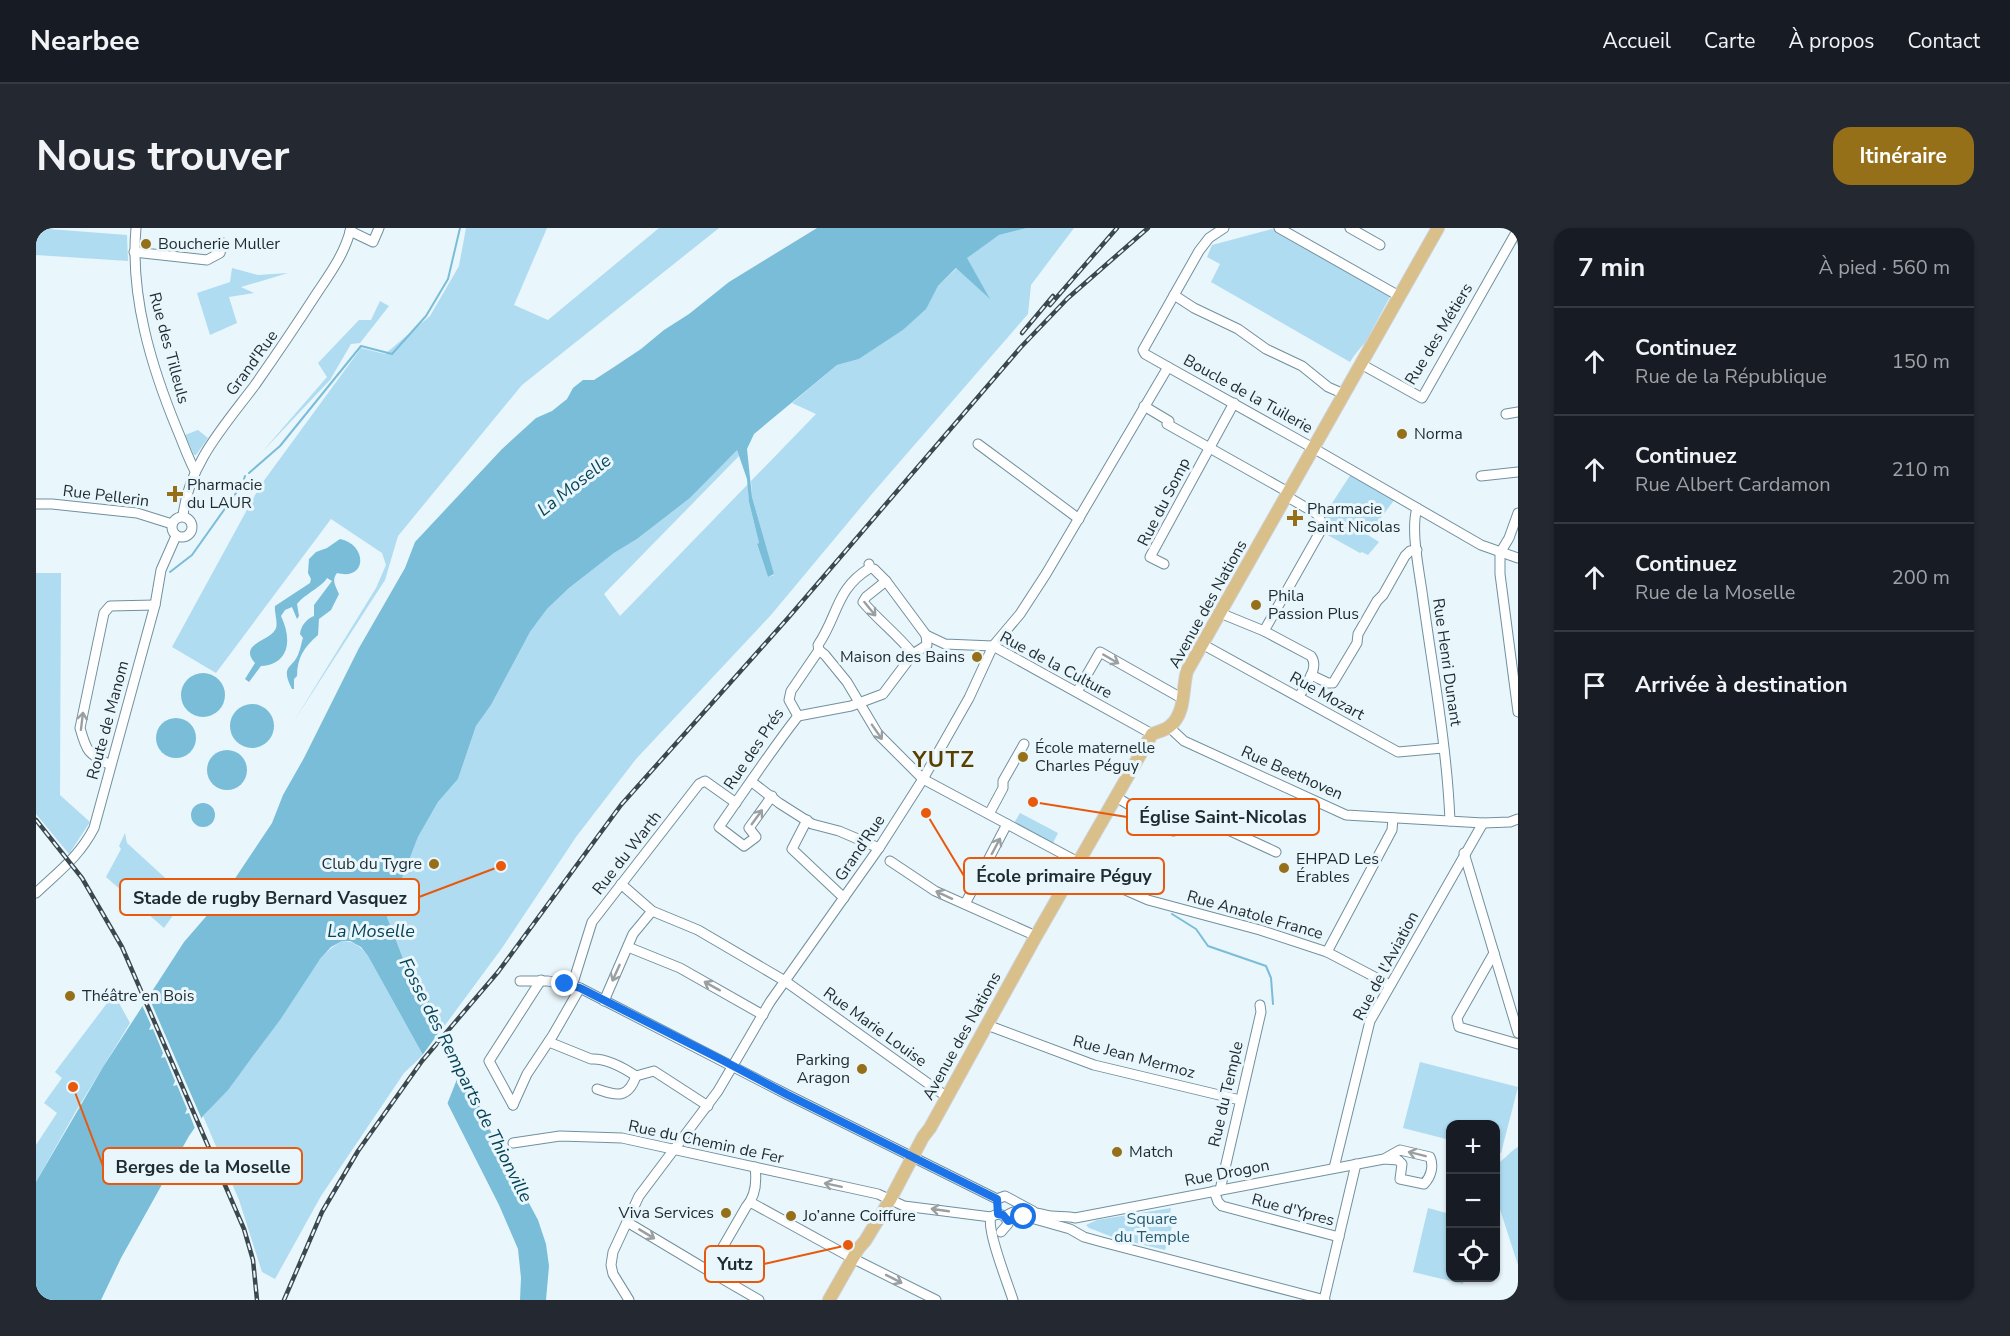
<!DOCTYPE html>
<html lang="fr">
<meta charset="utf-8">
<style>
body{margin:0;font-family:"Nunito Sans",sans-serif;background:#242831;color:#f1f3f6}
.controls{position:absolute;right:18px;bottom:18px;display:grid;overflow:hidden;border-radius:12px;box-shadow:0 2px 4px #0004}
.controls button{width:54px;height:54px;display:grid;place-items:center;padding:0;border:0;border-bottom:2px solid #363941;background:#171b24;color:#f1f3f6;font:30px sans-serif}
.stop{position:absolute;width:18px;height:18px;margin:-14px;border:4px solid #1a73e8;border-radius:50%;background:#fff}
.stop.end{background:#1a73e8;border-color:#fff;box-shadow:0 2px 6px #0008}
.list{margin:0;padding:0;list-style:none}
h2{display:flex;justify-content:space-between;align-items:center;height:78px;margin:0;padding:0 24px;font-size:26px}
h2 small{font-size:20px;font-weight:400;color:#9ea1a6}
.list li{display:grid;grid-template-columns:39px 1fr auto;gap:18px;align-items:center;box-sizing:border-box;height:108px;padding:0 24px;border-top:2px solid #363941}
.list b{display:block;font-size:22px;white-space:nowrap}
.list p{margin:0;font-size:20px;white-space:nowrap;color:#9ea1a6}
.list em{font-size:20px;font-style:normal;color:#9ea1a6}
.icon{flex:none;width:33px;height:33px;fill:none;stroke:currentColor;stroke-width:2;stroke-linecap:round;stroke-linejoin:round}
.map{position:relative;flex:none;width:1482px;height:1072px;overflow:hidden;border-radius:18px}
header{display:flex;align-items:center;gap:36px;box-sizing:border-box;height:84px;padding:0 30px;background:#171b24;border-bottom:2px solid #363941}
header strong{font-size:28px}
nav{display:flex;gap:33px;margin-inline-start:auto;font-size:21px}
.intro{display:flex;align-items:center;justify-content:space-between;box-sizing:border-box;height:144px;padding:0 36px}
h1{margin:0;font-size:42px}
.button{padding:15px 27px;border-radius:18px;background:#966f19;color:#fff;font-size:21px;font-weight:700}
main{display:flex;gap:36px;padding:0 36px}
aside{flex:1;background:#171b24;border-radius:18px;box-shadow:0 2px 4px #0004}
.map>svg:first-child{display:block}
.green{fill:#afdcf0}
.water{fill:#79bdd9}
.pier{fill:#e9f6fc}
.lines{fill:none;stroke-linecap:round;stroke-linejoin:round}
.stream{stroke:#79bdd9;stroke-width:2}
.minor-casing{stroke:#71909e;stroke-width:11}
.major-casing{stroke:#ced0d1;stroke-width:14}
.minor{stroke:#fff;stroke-width:9}
.major{stroke:#d9bf89;stroke-width:12}
.rail-casing{stroke:#3b484e;stroke-width:4.5}
.rail{stroke:#e9f6fc;stroke-width:2;stroke-dasharray:7;stroke-linecap:butt}
.oneway{stroke:#9aa0a2}
.route{stroke:#1a73e8;stroke-width:8}
.poi-dot{fill:#966f19;stroke:#e9f6fc;stroke-width:2}
.labels{text-anchor:middle;dominant-baseline:central;stroke-width:6;stroke-linejoin:round;paint-order:stroke}
.poi-label{font-size:16px;fill:#1e2b30;stroke:#e9f6fc;text-anchor:start}
.street-label{font-size:16px;fill:#1e2b30;stroke:#e9f6fc}
.park-label{font-size:16px;fill:#265c71;stroke:#e9f6fc}
.water-label{font-size:18px;font-style:italic;fill:#074458;stroke:#e9f6fc}
.district-label{font-size:22px;font-weight:bold;letter-spacing:1.5px;fill:#593f00;stroke:#e9f6fc}
.leader{fill:none;stroke:#e8590c;stroke-width:2}
.callout-dot{fill:#e8590c;stroke:#e9f6fc;stroke-width:2}
.callout{fill:#e9f6fc;stroke:#e8590c;stroke-width:2}
.callout-label{font-size:18px;text-anchor:middle;font-weight:bold;fill:#1e2b30}
</style>
<header>
<strong>Nearbee</strong>
<nav><a>Accueil</a><a>Carte</a><a>À propos</a><a>Contact</a></nav>
</header>
<div class="intro"><h1>Nous trouver</h1><a class="button">Itinéraire</a></div>
<main>
<div class="map">
<svg width="1482" height="1072" viewBox="0 0 1482 1072">
<rect width="100%" height="100%" fill="#e9f6fc"/>
<g class="green">
<polygon points="0,0 91,7 92,33 0,27"/>
<polygon points="430,0 511,0 478,77 512,92 623,0 683,0 486,157 362,308 349,352 258,493 340,360 350,337 346,325 295,291 180,445 136,419 224,258 325,120 349,126 394,88 423,38"/>
<polygon points="991,0 1038,0 995,57 992,86 835,267 735,387 600,531 540,609 466,720 407,800 380,749 368,733 351,689 382,609 402,574 422,551 440,498 455,477 494,404 511,381 533,360 578,325 601,311 654,270 701,221 703,228 568,366 584,388 712,256 713,274 723,315 721,317 732,349 738,347 716,269 715,253 780,186 756,175 801,137 823,131 867,102 889,81 902,58 921,40 952,69 930,30 963,7"/>
<path d="M1236 1 1355 67 1329 115C1324 120 1319 126 1314 134L1175 54 1184 36 1171 29 1176 17Z"/>
<polygon points="196,40 222,47 252,45 205,59 218,65 193,69 201,95 174,107 161,65 194,54"/>
<polygon points="344,73 353,78 324,115 315,116 294,152 226,224 291,149 282,135 323,92 335,92"/>
<polygon points="162,202 172,210 160,227 158,227 149,207"/>
<polygon points="1315,246 1359,271 1332,307 1343,314 1332,327 1326,324 1324,325 1288,305 1289,286"/>
<polygon points="0,345 25,345 24,567 54,594 33,626 0,586"/>
<polygon points="984,585 1022,605 1017,615 978,595"/>
<polygon points="89,605 91,615 150,669 128,700 70,649 85,621 83,618"/>
<path d="M306 713C318 713 325 719 332 728L387 827 368 845 285 968 239 1051 226 1044 203 972 167 888C195 858 221 825 244 791 262 764 277 729 306 713Z"/>
<polygon points="78,766 94,795 40,883 0,954 0,917 21,885 8,875 26,850 19,844"/>
<polygon points="1384,834 1482,859 1465,925 1460,923 1460,896 1414,896 1414,912 1367,900"/>
<path d="M1482 919V1037L1460 969V936C1468 933 1473 924 1482 919Z"/>
<polygon points="1135,980 1133,991 1138,992 1129,1022 1079,1010 1053,1000 1050,997 1061,992"/>
<polygon points="1392,980 1414,986 1414,1050 1428,1050 1427,1056 1377,1044"/>
</g>
<g class="water">
<polygon points="781,0 991,0 963,7 931,30 954,71 920,40 902,58 890,81 867,102 823,131 801,137 718,206 711,221 716,269 738,346 732,349 721,316 723,315 713,274 711,251 701,222 654,270 601,311 578,325 533,360 511,381 494,404 455,477 440,498 422,551 402,574 382,609 351,689 368,733 380,749 407,800 431,848 454,902 502,992 510,1016 513,1038 510,1072 484,1072 485,1050 482,1021 463,977 387,827 332,728 325,719 314,713 306,713 295,719 284,731 244,792 192,862 167,888 153,908 85,1030 65,1072 0,1072 0,954 67,839 148,714 186,670 236,595 247,567 268,530 323,420 369,340 379,314 466,221 500,190 516,183 531,171 537,160 547,152 558,152 578,139 605,121 628,102 653,86 693,54"/>
<path d="M304 311C331 316 332 353 301 345 295 353 300 358 303 366L295 382 283 391 282 407C268 419 261 430 261 448L258 451V461H256C243 436 258 441 263 424 265 420 265 415 267 410L264 406C265 398 270 391 278 388V377L296 353 291 350C287 358 269 366 261 376L263 388 261 391 256 379 249 382 245 388C256 411 254 436 225 438L213 454 209 451 219 435C202 416 233 413 239 402 243 396 238 385 239 378L274 355 275 351 272 345 273 331 280 324 291 320Z"/>
<circle cx="167" cy="467" r="22"/>
<circle cx="216" cy="498" r="22"/>
<circle cx="140" cy="510" r="20"/>
<circle cx="191" cy="542" r="20"/>
<circle cx="167" cy="587" r="12"/>
</g>
<g class="pier">
<polygon points="111,765 167,894 160,903 153,885 149,886 151,881 141,857 137,858 139,853 129,829 125,830 127,825 117,801 113,802 115,797 105,775"/>
<polygon points="407,799 427,836 410,879 385,829"/>
</g>
<g class="lines">
<g class="stream">
<polyline points="213,245 244,218 325,118 356,126 390,88 412,51 424,0"/>
<polyline points="208,251 209,248"/>
<polyline points="134,344 156,327 205,258"/>
<polyline points="1136,686 1160,701 1172,718 1230,738 1235,750 1237,776"/>
</g>
<defs>
<g id="minor">
<path d="M100 0C94 68 115 138 141 201 147 215 152 230 159 243"/>
<polyline points="1243,0 1363,68"/>
<polyline points="1314,0 1344,17"/>
<polyline points="314,3 337,14 343,0"/>
<polyline points="98,24 171,32 184,25 187,15"/>
<polyline points="1138,67 1158,80 1202,101 1230,121 1266,138 1292,159 1308,166"/>
<polyline points="1325,136 1386,170 1482,1"/>
<polyline points="1132,139 1109,126 1107,122 1163,23 1173,10 1188,0"/>
<polyline points="1108,178 1133,193 1131,196 1252,264"/>
<polyline points="1470,186 1482,184"/>
<polyline points="942,216 1043,291"/>
<polyline points="1445,248 1482,244"/>
<polyline points="0,276 16,276 101,285 136,296"/>
<path d="M1381 280C1374 303 1384 346 1387 371 1397 444 1411 519 1414 593"/>
<polyline points="1482,285 1473,310 1464,325 1464,346 1482,484"/>
<path d="M147 288C152 237 189 197 219 157 240 127 261 96 281 65 295 44 309 25 315 0"/>
<circle cx="146" cy="299" r="10"/>
<polyline points="833,336 834,340 838,341 850,353 890,407 909,416 957,418 1116,506"/>
<polyline points="1128,336 1114,329 1198,175"/>
<path d="M850 353 830 369 827 374C842 392 862 407 877 426"/>
<path d="M1184 385 1228 403 1284 304C1285 296 1286 292 1281 286L1250 268"/>
<path d="M1228 403 1275 428C1284 441 1269 456 1263 469"/>
<polyline points="1166,416 1362,524 1407,520"/>
<polyline points="783,422 789,427 811,454 842,506 887,551 1042,634"/>
<path d="M783 422 782 417C802 388 800 360 834 340"/>
<polyline points="1275,447 1292,455 1297,455 1321,415 1322,406 1341,373 1347,367 1369,328 1374,323 1381,322"/>
<polyline points="1041,464 1064,424 1147,471"/>
<polyline points="762,488 815,478 847,466 877,426 891,417 890,407"/>
<polyline points="762,488 753,472 755,463 783,422"/>
<polyline points="1133,499 1148,513 1310,587 1447,595 1474,594 1482,591"/>
<path d="M74 537C52 525 51 525 44 500L68 385 74 378 119 377"/>
<polyline points="716,554 743,575 776,596 803,603 843,620"/>
<path d="M736 568 713 600 720 609 708 618 683 599C709 562 734 524 762 488"/>
<path d="M1080 569 1137 603C1148 601 1155 591 1166 590L1240 624"/>
<polyline points="953,586 967,560 967,553 988,516"/>
<polyline points="771,592 756,621 808,670"/>
<polyline points="1428,625 1482,805"/>
<polyline points="854,633 899,663 1000,708"/>
<polyline points="1039,640 1112,672 1224,702 1291,724 1354,757"/>
<polyline points="585,656 616,683 662,702 749,753 911,869"/>
<path d="M0 665C23 643 43 629 58 600L119 377 125 342 140 308"/>
<polyline points="929,676 971,596"/>
<polyline points="592,719 644,740 727,787"/>
<polyline points="1291,724 1356,602 1357,590"/>
<polyline points="1458,725 1421,790 1423,799 1482,816"/>
<polyline points="484,753 512,753 544,760 752,867 961,971 969,968 997,983"/>
<polyline points="536,758 556,694 663,556 669,553 700,575"/>
<polyline points="568,773 597,706 616,683"/>
<polyline points="951,797 1058,837 1204,872"/>
<path d="M513 814 555 831C570 830 588 840 600 848L618 843 672 878"/>
<path d="M561 861C581 868 592 871 600 848"/>
<polyline points="477,877 453,833 505,752"/>
<polyline points="477,877 491,846 517,807 544,760"/>
<path d="M477 915 524 908 586 910 842 966 868 978 955 989C961 985 966 985 971 991L972 996 965 1004"/>
<path d="M719 939C721 954 720 968 710 979L673 1043 723 1072"/>
<polyline points="1298,940 1334,793 1447,595"/>
<polyline points="1184,962 1225,784 1224,777"/>
<polyline points="1178,963 1182,974 1186,978 1303,1009"/>
<polyline points="714,974 816,1030 900,1072"/>
<path d="M955 989C950 1001 972 1056 977 1072"/>
<path d="M969 989C983 977 1000 986 1015 988 1023 989 1032 988 1039 990L1348 931 1362 932 1366 936 1364 951 1388 956C1395 949 1398 938 1394 929L1364 922 1348 931"/>
<polyline points="971,993 988,989 995,990 1034,1001 1048,1009 1066,1014 1289,1072"/>
<polyline points="591,994 673,1043"/>
<polyline points="593,1072 577,1046 575,1037 577,1024 603,968 682,863 734,774 843,620 887,551 933,470 957,418 984,386 1010,346 1132,139 1277,220 1445,317 1482,330"/>
<polyline points="1288,1072 1320,936"/>
</g>
<path id="major" d="M793 1072 822 1021 829 1013 854 972 887 909 894 900 1000 708 1116 506C1121 504 1130 502 1134 498 1150 485 1146 461 1151 443L1402 0"/>
</defs>
<use href="#minor" class="minor-casing"/>
<use href="#major" class="major-casing"/>
<use href="#minor" class="minor"/>
<use href="#major" class="major"/>
<defs>
<g id="rail">
<polyline points="1014,77 1081,0"/>
<polyline points="986,105 1017,68"/>
<polyline points="0,592 46,650 86,719 208,1001 217,1032 221,1072"/>
<polyline points="248,1072 286,984 322,923 386,833 462,744 585,577 752,390 985,119 1032,70 1112,0"/>
</g>
</defs>
<use href="#rail" class="rail-casing"/>
<use href="#rail" class="rail"/>
</g>
<defs><path id="oneway-shaft" d="M-6 0H5M1.5-3L5.5 0L1.5 3" fill="none" stroke-width="1.6" stroke-linecap="round" stroke-linejoin="round" transform="scale(1.5)"/></defs>
<g class="oneway">
<use href="#oneway-shaft" transform="translate(834 381) rotate(51)"/>
<use href="#oneway-shaft" transform="translate(1075 431) rotate(30)"/>
<use href="#oneway-shaft" transform="translate(46 493) rotate(-83)"/>
<use href="#oneway-shaft" transform="translate(841 504) rotate(55)"/>
<use href="#oneway-shaft" transform="translate(721 589) rotate(-54)"/>
<use href="#oneway-shaft" transform="translate(960 618) rotate(-62)"/>
<use href="#oneway-shaft" transform="translate(908 667) rotate(-155)"/>
<use href="#oneway-shaft" transform="translate(580 745) rotate(114)"/>
<use href="#oneway-shaft" transform="translate(676 758) rotate(-151)"/>
<use href="#oneway-shaft" transform="translate(1381 926) rotate(-166)"/>
<use href="#oneway-shaft" transform="translate(797 957) rotate(-168)"/>
<use href="#oneway-shaft" transform="translate(904 982) rotate(-172)"/>
<use href="#oneway-shaft" transform="translate(611 1006) rotate(31)"/>
<use href="#oneway-shaft" transform="translate(858 1051) rotate(27)"/>
</g>
<g class="lines">
<polyline class="route" points="529,756 544,760 686,832 752,867 961,971 962,986 967,987 972,993 988,989"/>
</g>
<g class="poi-dot">
<circle cx="110" cy="16" r="6"/>
<circle cx="1366" cy="206" r="6"/>
<path d="M136 257h6v6h6v6h-6v6h-6v-6h-6v-6h6z"/>
<path d="M1256 281h6v6h6v6h-6v6h-6v-6h-6v-6h6z"/>
<circle cx="1220" cy="377" r="6"/>
<circle cx="941" cy="429" r="6"/>
<circle cx="987" cy="529" r="6"/>
<circle cx="398" cy="636" r="6"/>
<circle cx="1248" cy="640" r="6"/>
<circle cx="34" cy="768" r="6"/>
<circle cx="826" cy="841" r="6"/>
<circle cx="1081" cy="924" r="6"/>
<circle cx="690" cy="985" r="6"/>
<circle cx="755" cy="988" r="6"/>
</g>
<g class="labels">
<g class="poi-label">
<text x="122" y="16">Boucherie Muller</text>
<text x="1378" y="206">Norma</text>
<text x="151" y="257">Pharmacie<tspan x="151" dy="18">du LAUR</tspan></text>
<text x="1271" y="281">Pharmacie<tspan x="1271" dy="18">Saint Nicolas</tspan></text>
<text x="1232" y="368">Phila<tspan x="1232" dy="18">Passion Plus</tspan></text>
<text x="929" y="429" text-anchor="end">Maison des Bains</text>
<text x="999" y="520">École maternelle<tspan x="999" dy="18">Charles Péguy</tspan></text>
<text x="1260" y="631">EHPAD Les<tspan x="1260" dy="18">Érables</tspan></text>
<text x="386" y="636" text-anchor="end">Club du Tygre</text>
<text x="46" y="768">Théâtre en Bois</text>
<text x="814" y="832" text-anchor="end">Parking<tspan x="814" dy="18">Aragon</tspan></text>
<text x="1093" y="924">Match</text>
<text x="678" y="985" text-anchor="end">Viva Services</text>
<text x="767" y="988">Jo’anne Coiffure</text>
</g>
<g class="street-label">
<text transform="translate(1403 106) rotate(-59)">Rue des Métiers</text>
<text transform="translate(133 120) rotate(75)">Rue des Tilleuls</text>
<text transform="translate(216 135) rotate(-54)">Grand'Rue</text>
<text transform="translate(1212 166) rotate(29)">Boucle de la Tuilerie</text>
<text transform="translate(70 268) rotate(7)">Rue Pellerin</text>
<text transform="translate(1128 274) rotate(-63)">Rue du Somp</text>
<text transform="translate(1172 376) rotate(-61)">Avenue des Nations</text>
<text transform="translate(1411 434) rotate(82)">Rue Henri Dunant</text>
<text transform="translate(1020 437) rotate(28)">Rue de la Culture</text>
<text transform="translate(1291 468) rotate(29)">Rue Mozart</text>
<text transform="translate(72 492) rotate(-75)">Route de Manom</text>
<text transform="translate(718 521) rotate(-56)">Rue des Prés</text>
<text transform="translate(1256 545) rotate(24)">Rue Beethoven</text>
<text transform="translate(824 620) rotate(-56)">Grand'Rue</text>
<text transform="translate(591 625) rotate(-52)">Rue du Warth</text>
<text transform="translate(1219 687) rotate(16)">Rue Anatole France</text>
<text transform="translate(1350 738) rotate(-62)">Rue de l'Aviation</text>
<text transform="translate(839 799) rotate(36)">Rue Marie Louise</text>
<text transform="translate(926 808) rotate(-61)">Avenue des Nations</text>
<text transform="translate(1098 829) rotate(15)">Rue Jean Mermoz</text>
<text transform="translate(1190 866) rotate(-77)">Rue du Temple</text>
<text transform="translate(670 914) rotate(12)">Rue du Chemin de Fer</text>
<text transform="translate(1191 945) rotate(-11)">Rue Drogon</text>
<text transform="translate(1257 982) rotate(15)">Rue d'Ypres</text>
</g>
<g class="park-label">
<text x="1116" y="991">Square<tspan x="1116" dy="18">du Temple</tspan></text>
</g>
<g class="water-label">
<text transform="translate(538 257) rotate(-38)">La Moselle</text>
<text x="335" y="703">La Moselle</text>
<text transform="translate(430 852) rotate(63)">Fosse des Remparts de Thionville</text>
</g>
<g class="district-label">
<text x="908" y="532">YUTZ</text>
</g>
</g>
<path class="leader" d="M997 574L1091 589M890 585L928 648M465 638L383 669M37 859L67 938M812 1017L728 1036"/>
<g class="callout-dot">
<circle cx="997" cy="574" r="6"/>
<circle cx="890" cy="585" r="6"/>
<circle cx="465" cy="638" r="6"/>
<circle cx="37" cy="859" r="6"/>
<circle cx="812" cy="1017" r="6"/>
</g>
<g class="callout">
<rect x="1091" y="571" width="192" height="36" rx="6"/>
<rect x="928" y="630" width="200" height="36" rx="6"/>
<rect x="84" y="651" width="299" height="36" rx="6"/>
<rect x="67" y="920" width="199" height="36" rx="6"/>
<rect x="669" y="1018" width="59" height="36" rx="6"/>
</g>
<g class="callout-label">
<text x="1187" y="595">Église Saint-Nicolas</text>
<text x="1028" y="654">École primaire Péguy</text>
<text x="234" y="676">Stade de rugby Bernard Vasquez</text>
<text x="167" y="945">Berges de la Moselle</text>
<text x="699" y="1042">Yutz</text>
</g>
</svg>
<div class="controls">
<button>+</button>
<button>−</button>
<button><svg class="icon" aria-label="locate" viewBox="0 0 24 24"><circle cx="12" cy="12" r="6"/><path d="M12 2v4M12 18v4M2 12h4M18 12h4"/></svg></button>
</div>
<div class="stop" style="left:988px;top:989px"></div>
<div class="stop end" style="left:529px;top:756px"></div>
</div>
<aside>
<h2>7 min<small>À pied · 560 m</small></h2>
<ul class="list">
<li><svg class="icon" aria-label="ahead" viewBox="0 0 24 24"><path d="M12 20V5M6 11l6-6 6 6"/></svg><div><b>Continuez</b><p>Rue de la République</p></div><em>150 m</em></li>
<li><svg class="icon" aria-label="ahead" viewBox="0 0 24 24"><path d="M12 20V5M6 11l6-6 6 6"/></svg><div><b>Continuez</b><p>Rue Albert Cardamon</p></div><em>210 m</em></li>
<li><svg class="icon" aria-label="ahead" viewBox="0 0 24 24"><path d="M12 20V5M6 11l6-6 6 6"/></svg><div><b>Continuez</b><p>Rue de la Moselle</p></div><em>200 m</em></li>
<li><svg class="icon" aria-label="arrive" viewBox="0 0 24 24"><path d="M6 21V4h12l-3 4 3 4H6"/></svg><div><b>Arrivée à destination</b></div></li>
</ul>
</aside>
</main>
